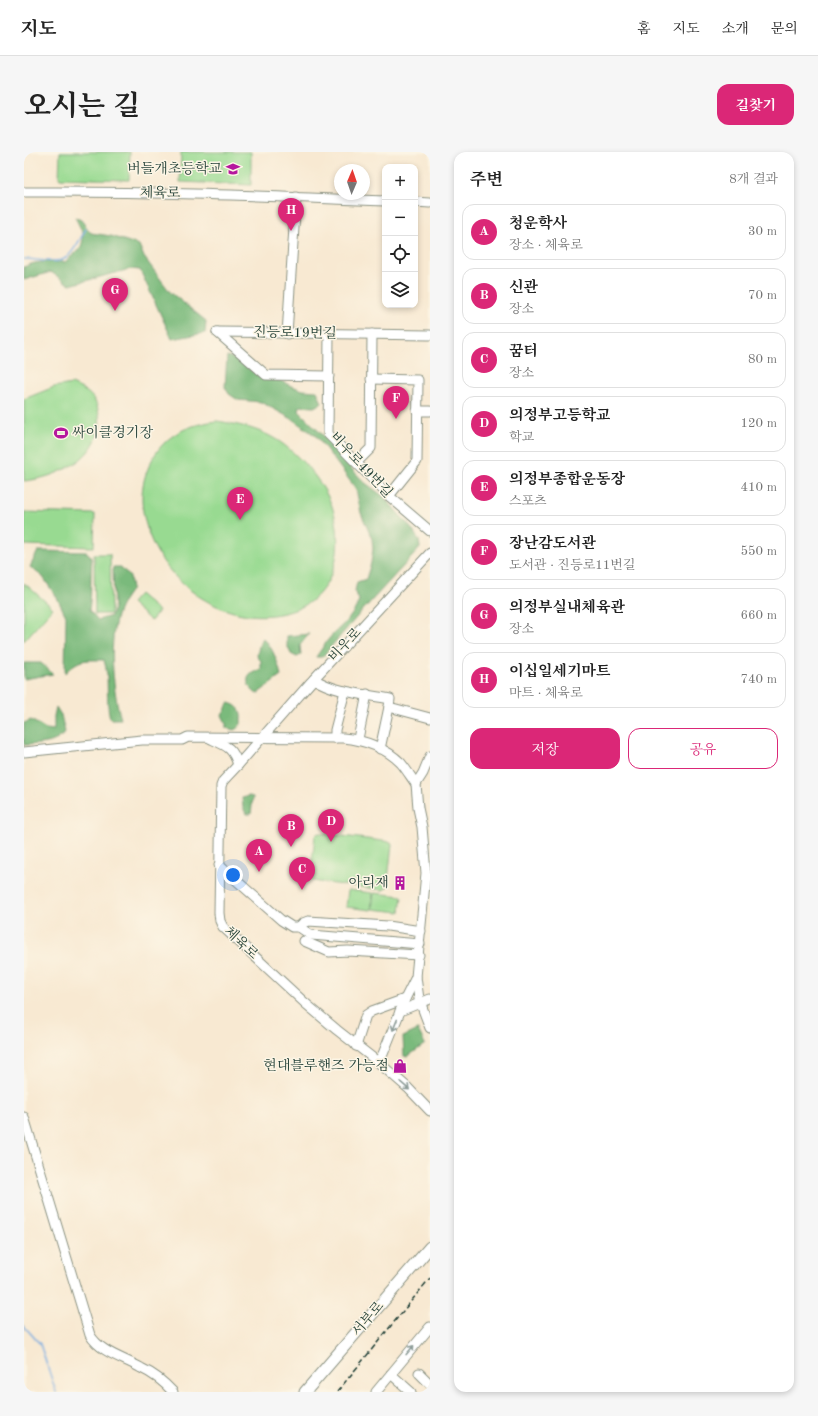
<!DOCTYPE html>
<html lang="ko">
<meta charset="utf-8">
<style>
body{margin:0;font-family:"Old Standard TT","Noto Serif KR",serif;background:#f6f6f6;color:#222}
.controls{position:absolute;right:12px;top:12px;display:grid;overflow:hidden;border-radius:8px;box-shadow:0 2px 6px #0003}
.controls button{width:36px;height:36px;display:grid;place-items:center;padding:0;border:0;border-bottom:1px solid #e0e0e0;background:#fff;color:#222;font:20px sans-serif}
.compass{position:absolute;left:310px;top:12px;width:36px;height:36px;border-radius:50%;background:#fff;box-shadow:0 2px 6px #0003;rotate:2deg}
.you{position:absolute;left:209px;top:723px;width:14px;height:14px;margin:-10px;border:3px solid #fff;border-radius:50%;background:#1a73e8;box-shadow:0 0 0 6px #1a73e833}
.badge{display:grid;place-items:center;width:26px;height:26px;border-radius:50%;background:#db2777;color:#fff;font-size:13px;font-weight:700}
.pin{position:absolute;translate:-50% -33px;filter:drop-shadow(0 1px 2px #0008)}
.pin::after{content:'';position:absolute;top:21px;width:14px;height:12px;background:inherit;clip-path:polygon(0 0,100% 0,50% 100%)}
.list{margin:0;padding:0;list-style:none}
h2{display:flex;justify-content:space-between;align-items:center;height:52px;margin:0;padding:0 16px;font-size:17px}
h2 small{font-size:13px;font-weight:400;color:#767676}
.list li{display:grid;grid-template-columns:26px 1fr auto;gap:12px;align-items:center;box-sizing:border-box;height:56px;margin:0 8px 8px;padding:0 8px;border:1px solid #e0e0e0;border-radius:12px}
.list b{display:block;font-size:15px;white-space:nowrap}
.list p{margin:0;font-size:13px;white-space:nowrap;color:#767676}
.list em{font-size:13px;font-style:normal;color:#767676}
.actions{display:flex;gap:8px;padding:12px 16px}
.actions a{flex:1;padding:9px 0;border:1px solid #db2777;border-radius:12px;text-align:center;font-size:14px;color:#db2777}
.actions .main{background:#db2777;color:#fff}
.icon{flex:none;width:22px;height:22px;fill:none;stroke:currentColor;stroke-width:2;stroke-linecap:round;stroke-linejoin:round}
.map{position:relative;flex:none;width:406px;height:1240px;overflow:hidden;border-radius:12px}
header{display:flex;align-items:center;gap:24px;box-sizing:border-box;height:56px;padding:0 20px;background:#fff;border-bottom:1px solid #e0e0e0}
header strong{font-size:19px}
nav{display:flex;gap:22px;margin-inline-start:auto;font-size:14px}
.intro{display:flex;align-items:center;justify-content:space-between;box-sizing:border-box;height:96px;padding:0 24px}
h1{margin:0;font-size:28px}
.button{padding:10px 18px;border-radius:12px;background:#db2777;color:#fff;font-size:14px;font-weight:700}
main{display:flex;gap:24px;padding:0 24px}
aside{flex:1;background:#fff;border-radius:12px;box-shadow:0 2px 6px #0003}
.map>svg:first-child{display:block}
.green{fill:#98da91;stroke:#5c8c62}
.forest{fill:#7aba7b;stroke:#4c7c58}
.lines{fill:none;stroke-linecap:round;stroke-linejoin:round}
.stream{stroke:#72abe2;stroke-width:1.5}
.minor-casing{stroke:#8c9383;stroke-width:11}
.major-casing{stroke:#8c9383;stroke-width:13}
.minor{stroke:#fff;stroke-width:9}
.major{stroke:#fff;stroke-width:11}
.rail{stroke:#1f3d34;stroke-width:1.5;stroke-dasharray:6 3;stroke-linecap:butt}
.oneway{stroke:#8f9e9a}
.labels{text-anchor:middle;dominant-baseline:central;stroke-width:3;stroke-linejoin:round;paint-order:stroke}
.poi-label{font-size:14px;fill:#1f3d34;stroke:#fcf5e5;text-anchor:end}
.street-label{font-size:14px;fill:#1f3d34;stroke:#fcf5e5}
</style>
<header>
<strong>지도</strong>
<nav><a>홈</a><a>지도</a><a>소개</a><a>문의</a></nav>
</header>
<div class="intro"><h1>오시는 길</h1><a class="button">길찾기</a></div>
<main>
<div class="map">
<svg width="406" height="1240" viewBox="0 0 406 1240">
<rect width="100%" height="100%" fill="#fcf5e5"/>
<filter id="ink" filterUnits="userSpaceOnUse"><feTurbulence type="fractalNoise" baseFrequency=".025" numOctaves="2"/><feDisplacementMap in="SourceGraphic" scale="8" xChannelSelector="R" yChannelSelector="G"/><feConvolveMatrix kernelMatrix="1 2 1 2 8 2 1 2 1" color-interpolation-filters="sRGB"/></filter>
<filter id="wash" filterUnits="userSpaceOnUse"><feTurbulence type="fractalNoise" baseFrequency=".012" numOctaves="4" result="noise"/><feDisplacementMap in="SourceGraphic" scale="16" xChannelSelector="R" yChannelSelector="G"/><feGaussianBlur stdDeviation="0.9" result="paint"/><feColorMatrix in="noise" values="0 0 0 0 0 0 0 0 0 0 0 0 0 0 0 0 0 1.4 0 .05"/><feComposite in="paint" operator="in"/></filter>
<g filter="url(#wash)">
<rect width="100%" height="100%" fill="#f8e9d2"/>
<g class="green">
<polygon points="36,0 106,0 105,28 35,26"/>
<polygon points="157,0 227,0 227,33 156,30"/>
<path d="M48 232C65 240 72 244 75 263 81 304 34 326 0 329V247L30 235Z"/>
<path d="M193 269C219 273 244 279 264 296 282 311 300 332 308 354 322 395 311 448 264 460 207 476 147 438 126 385 116 358 114 334 128 308 141 282 166 272 193 269Z"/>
<polygon points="0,360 71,362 70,395 0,393"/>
<polygon points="70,402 86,402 87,462 71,462"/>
<polygon points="0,431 29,456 0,489"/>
<polygon points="115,442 135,459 127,469 107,451"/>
<polygon points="294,681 367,690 368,692 363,736 359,738 288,729 286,726 291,684"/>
<polygon points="324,738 349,741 347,758 322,755"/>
<polygon points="350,741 378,744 376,760 348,757"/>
</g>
<g class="forest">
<path d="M51 65 57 68 67 81 87 84 115 93 120 105 146 140 182 169 181 181 148 187 116 118 106 117 46 133 27 120 0 128V115C13 108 26 110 41 110L58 95 59 81Z"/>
<path d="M203 204 214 208 239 227 257 229 267 234 279 238 293 239 298 251 290 255 276 254 275 259 316 301 325 314 340 330 359 344 387 376 395 388 396 396 338 459 298 505H292C296 500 299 494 303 489 316 473 328 469 335 448L331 439 333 430 342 427 347 411 349 397 348 387 337 361 332 337 315 314 292 284 268 267 237 250 214 248 205 242 201 235Z"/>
<path d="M14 399 63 400 68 406C66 424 68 441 65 458L74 468 87 464 90 457 89 415H97L106 425 108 437C101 446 94 457 92 468 85 494 89 541 97 567H86C81 547 86 527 80 508 61 508 55 506 41 521L42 464 33 446 19 425 6 415Z"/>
<polygon points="285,482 276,493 277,503 273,505 267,502 263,493 263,484"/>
<path d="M239 486C248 493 255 513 257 524L233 542C220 533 220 521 237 518V509L233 504 235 494Z"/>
<polygon points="0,511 17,511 29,522 0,527"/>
<path d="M204 551C214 553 218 558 217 568 217 571 218 572 215 574 214 576 212 577 210 578L202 576V571L198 563 201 559Z"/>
<path d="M32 555 37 563 41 580C32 593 15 592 0 593V571L7 568 22 577 30 578V564Z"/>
<polygon points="225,644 229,645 227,662 222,662 219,655 218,646"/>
<polygon points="394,878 401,892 383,905 380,904 379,885"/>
</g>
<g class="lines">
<g class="stream">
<path d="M0 107C11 107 31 112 40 107 49 103 57 85 62 77"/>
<polyline points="0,1174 16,1192 32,1240"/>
</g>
</g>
</g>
<g filter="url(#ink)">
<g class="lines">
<defs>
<g id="minor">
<path d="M0 40C120 39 241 44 361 49"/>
<polyline points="391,50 406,51"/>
<polyline points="193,180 406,183"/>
<polyline points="193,180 242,223 305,224"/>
<polyline points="263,182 272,45"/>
<polyline points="305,182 304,282 365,344 406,379"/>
<polyline points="347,227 394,228 393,309 365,344"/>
<polyline points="393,259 406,259"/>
<polyline points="333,310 347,296 348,182"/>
<polyline points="406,401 287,530 214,613 199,629 197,634 195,761 196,769 199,775 281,851 313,878 354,910 384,936 406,959"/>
<path d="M290 527C312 541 341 542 366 547L365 555 406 566"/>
<polyline points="311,586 311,578 321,539"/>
<path d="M187 587C203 594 209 596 214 613"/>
<polyline points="334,587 343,542"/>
<polyline points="356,597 365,555"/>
<path d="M0 600 118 588H158L164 585 319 586C340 588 362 596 377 611 382 617 387 625 392 632"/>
<polyline points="406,604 399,621 392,632 394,656 398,675 402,721 392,825 395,847 406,876"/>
<polyline points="195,713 257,768 268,775 275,775"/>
<polyline points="280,789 305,800 324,799 395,803"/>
<polyline points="396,792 287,783 275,775 279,771 284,769 364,774 397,779"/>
<polyline points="376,859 406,847"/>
<polyline points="332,894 342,863 348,859 381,847"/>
<polyline points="354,910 359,902 381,847 392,825"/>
<path d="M0 965 66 1183C77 1201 100 1206 117 1216 130 1222 140 1230 149 1240"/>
<polyline points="395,1221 406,1232"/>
<polyline points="367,1222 387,1240"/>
<polyline points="352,1240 406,1175"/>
</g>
<polyline id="major" points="281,1240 406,1095"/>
</defs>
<use href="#minor" class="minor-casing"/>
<use href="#major" class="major-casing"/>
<use href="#minor" class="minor"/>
<use href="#major" class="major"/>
<polyline class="rail" points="313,1240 406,1126"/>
</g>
<defs><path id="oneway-shaft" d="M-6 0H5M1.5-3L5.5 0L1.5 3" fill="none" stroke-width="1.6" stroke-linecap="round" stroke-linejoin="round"/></defs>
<g class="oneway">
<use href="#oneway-shaft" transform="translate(371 873) rotate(112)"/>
<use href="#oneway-shaft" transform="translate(381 934) rotate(41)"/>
<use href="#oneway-shaft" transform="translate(386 1198) rotate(-50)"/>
</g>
</g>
<defs>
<symbol id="school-bare" viewBox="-9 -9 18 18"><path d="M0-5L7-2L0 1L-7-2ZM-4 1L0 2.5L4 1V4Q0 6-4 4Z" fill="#b5179e" stroke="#fcf5e5" stroke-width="2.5" paint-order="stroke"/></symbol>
<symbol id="stadium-bare" viewBox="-9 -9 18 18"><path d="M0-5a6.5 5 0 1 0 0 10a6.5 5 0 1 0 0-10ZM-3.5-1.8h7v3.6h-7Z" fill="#b5179e" stroke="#fcf5e5" stroke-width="2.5" paint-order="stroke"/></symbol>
<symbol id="building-bare" viewBox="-9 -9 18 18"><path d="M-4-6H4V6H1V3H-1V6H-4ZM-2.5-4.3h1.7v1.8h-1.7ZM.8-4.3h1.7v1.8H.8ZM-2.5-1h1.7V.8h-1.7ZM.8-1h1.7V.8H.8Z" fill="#b5179e" stroke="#fcf5e5" stroke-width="2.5" paint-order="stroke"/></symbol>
<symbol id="shop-bare" viewBox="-9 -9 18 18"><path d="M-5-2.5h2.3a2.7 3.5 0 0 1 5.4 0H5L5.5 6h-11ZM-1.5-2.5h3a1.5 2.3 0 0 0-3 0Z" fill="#b5179e" stroke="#fcf5e5" stroke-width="2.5" paint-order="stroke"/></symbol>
</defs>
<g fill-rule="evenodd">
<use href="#school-bare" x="199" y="7" width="20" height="20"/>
<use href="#stadium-bare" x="27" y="271" width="20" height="20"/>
<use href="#building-bare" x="366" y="721" width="20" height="20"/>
<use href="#shop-bare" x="366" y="904" width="20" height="20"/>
</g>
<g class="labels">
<g class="poi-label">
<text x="198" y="17">버들개초등학교</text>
<text x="48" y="281" text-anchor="start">싸이클경기장</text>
<text x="365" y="731">아리재</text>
<text x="365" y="914">현대블루핸즈 가능점</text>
</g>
<g class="street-label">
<text transform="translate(136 41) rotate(1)">체육로</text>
<text transform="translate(271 181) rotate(1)">진등로19번길</text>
<text transform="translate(337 313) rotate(47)">비우로49번길</text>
<text transform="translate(321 493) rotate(-47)">비우로</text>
<text transform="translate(217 791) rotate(43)">체육로</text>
<text transform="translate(344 1167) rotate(-50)">서부로</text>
</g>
</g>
</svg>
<div class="controls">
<button>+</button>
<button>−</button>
<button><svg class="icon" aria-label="locate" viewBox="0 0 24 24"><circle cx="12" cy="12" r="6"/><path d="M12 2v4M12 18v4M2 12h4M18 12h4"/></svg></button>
<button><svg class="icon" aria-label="layers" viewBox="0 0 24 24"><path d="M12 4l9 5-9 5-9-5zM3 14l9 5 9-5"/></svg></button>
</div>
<svg class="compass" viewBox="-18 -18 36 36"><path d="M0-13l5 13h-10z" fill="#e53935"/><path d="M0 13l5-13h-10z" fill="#767676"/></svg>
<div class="you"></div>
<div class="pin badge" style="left:235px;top:720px">A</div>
<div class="pin badge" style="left:267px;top:695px">B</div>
<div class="pin badge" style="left:278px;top:738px">C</div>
<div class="pin badge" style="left:307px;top:690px">D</div>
<div class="pin badge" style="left:216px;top:368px">E</div>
<div class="pin badge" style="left:372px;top:267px">F</div>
<div class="pin badge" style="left:91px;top:159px">G</div>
<div class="pin badge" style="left:267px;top:79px">H</div>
</div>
<aside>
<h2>주변<small>8개 결과</small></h2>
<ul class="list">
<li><span class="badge">A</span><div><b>청운학사</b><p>장소 · 체육로</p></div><em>30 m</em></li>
<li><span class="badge">B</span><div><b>신관</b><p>장소</p></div><em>70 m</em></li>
<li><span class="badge">C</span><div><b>꿈터</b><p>장소</p></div><em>80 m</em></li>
<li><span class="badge">D</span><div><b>의정부고등학교</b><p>학교</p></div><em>120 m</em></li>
<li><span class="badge">E</span><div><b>의정부종합운동장</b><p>스포츠</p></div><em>410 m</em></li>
<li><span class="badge">F</span><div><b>장난감도서관</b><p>도서관 · 진등로11번길</p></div><em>550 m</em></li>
<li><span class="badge">G</span><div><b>의정부실내체육관</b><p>장소</p></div><em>660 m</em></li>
<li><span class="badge">H</span><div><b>이십일세기마트</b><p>마트 · 체육로</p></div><em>740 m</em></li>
</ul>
<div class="actions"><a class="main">저장</a><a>공유</a></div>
</aside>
</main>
